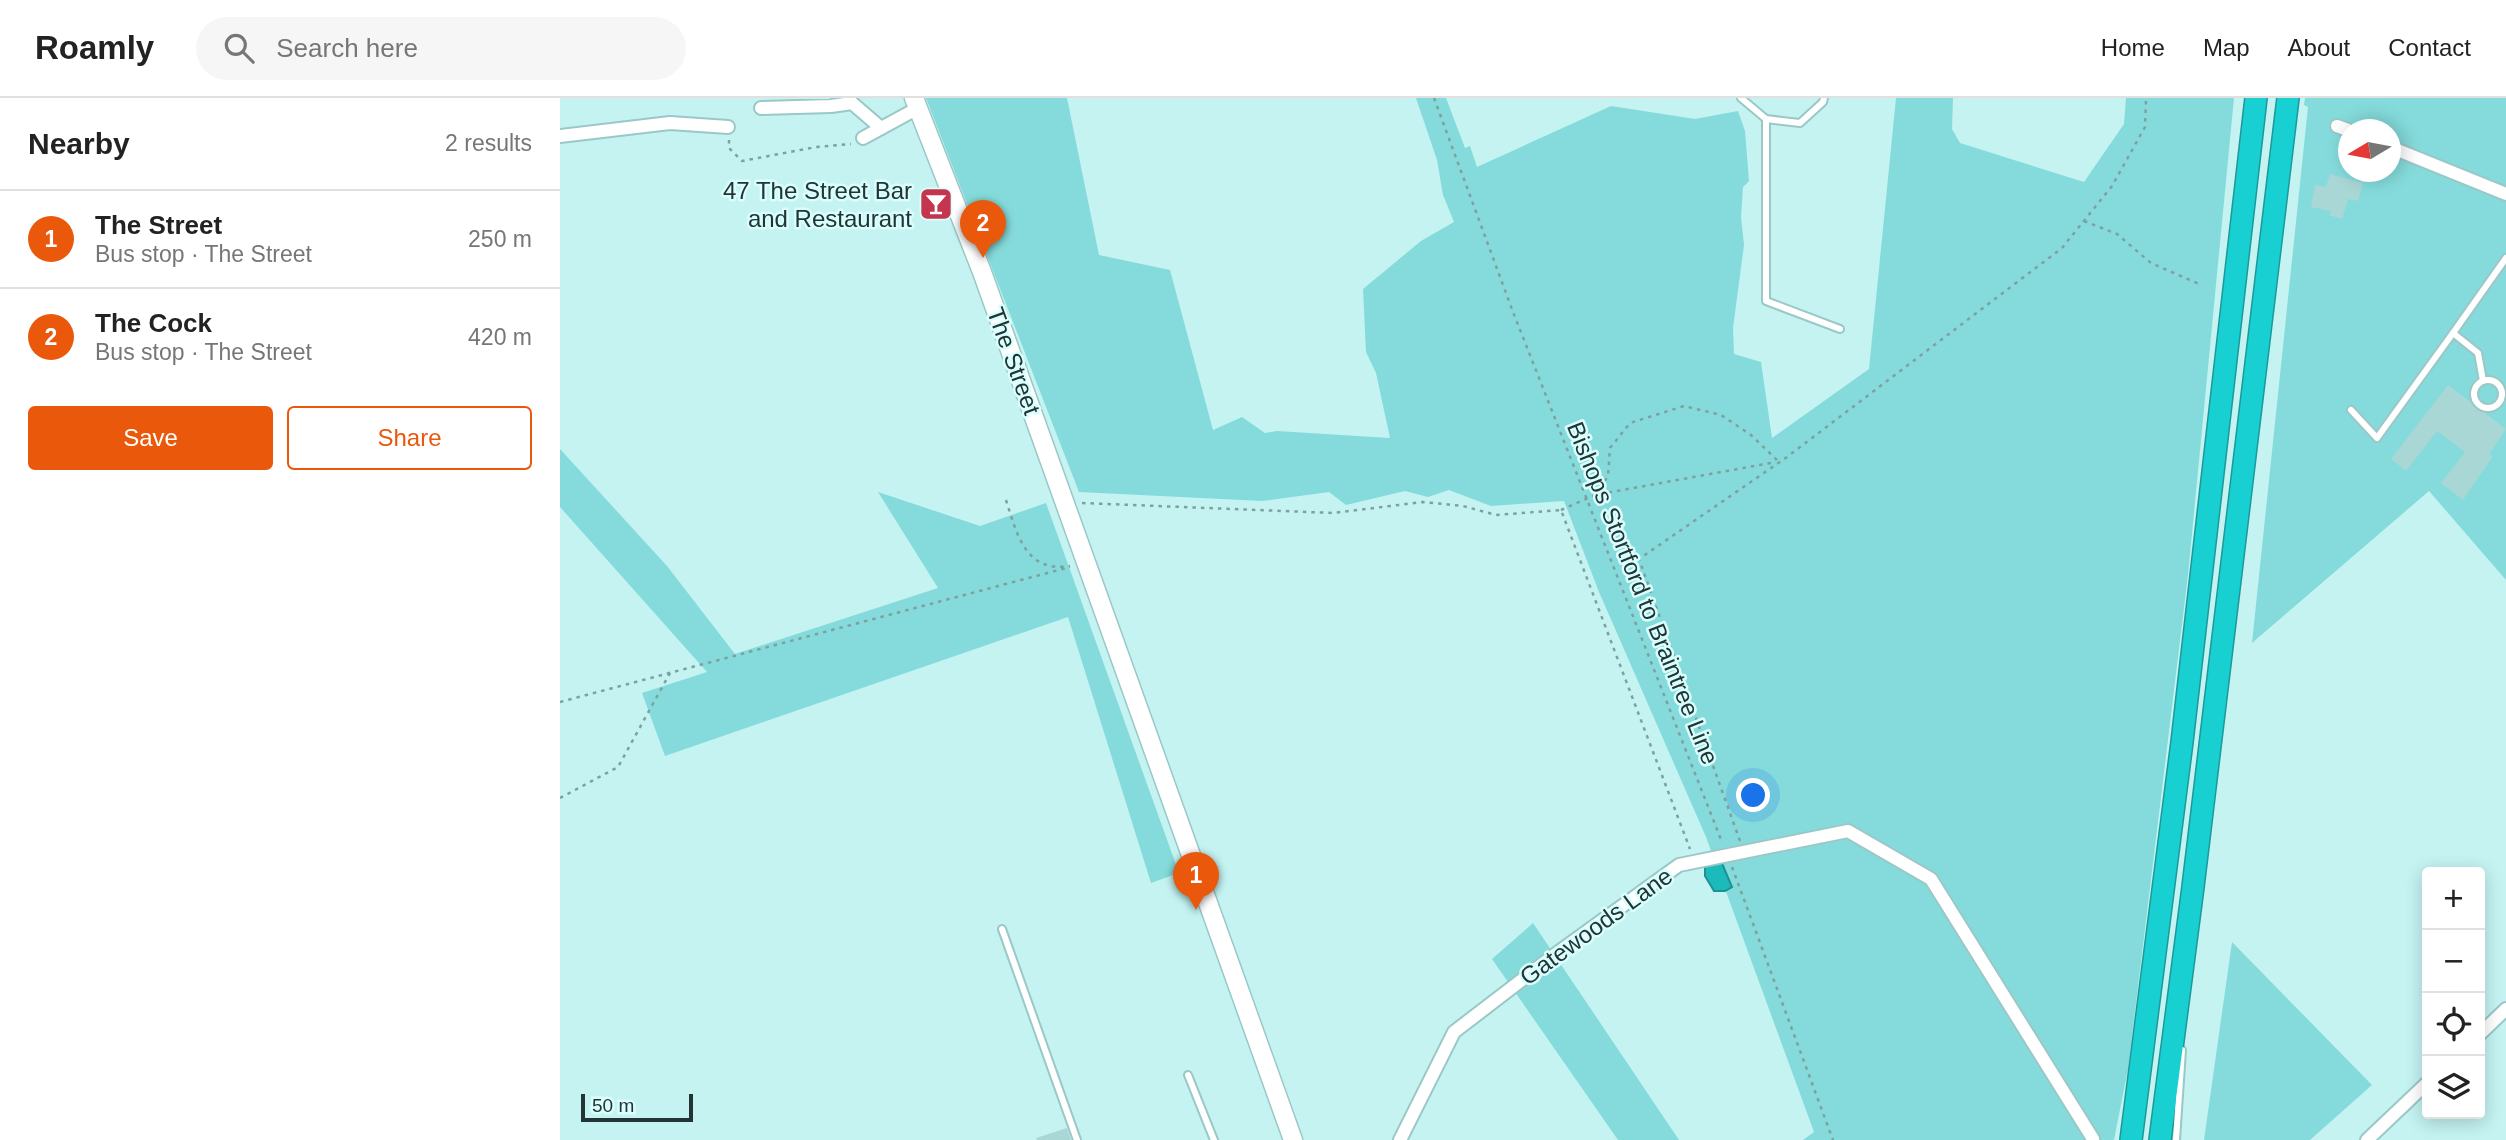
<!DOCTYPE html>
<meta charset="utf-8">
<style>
body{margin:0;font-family:Helvetica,sans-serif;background:#f6f6f6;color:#222}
.controls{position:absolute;right:21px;bottom:21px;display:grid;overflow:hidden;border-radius:7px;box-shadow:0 4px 18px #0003}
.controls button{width:63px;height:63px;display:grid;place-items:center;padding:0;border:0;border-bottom:2px solid #e0e0e0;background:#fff;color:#222;font:35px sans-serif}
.compass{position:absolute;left:1778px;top:21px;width:63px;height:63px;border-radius:50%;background:#fff;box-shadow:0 4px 18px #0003;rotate:260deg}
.scale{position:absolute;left:21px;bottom:18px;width:112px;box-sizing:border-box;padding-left:7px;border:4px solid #223434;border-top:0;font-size:19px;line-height:24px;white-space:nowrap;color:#223434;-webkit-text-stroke:5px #d9fefe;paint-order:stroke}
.you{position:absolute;left:1194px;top:698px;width:24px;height:24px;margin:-18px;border:5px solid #fff;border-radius:50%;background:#1a73e8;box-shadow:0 0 0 10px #1a73e833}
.badge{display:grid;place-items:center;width:46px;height:46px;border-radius:50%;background:#ea580c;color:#fff;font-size:23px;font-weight:700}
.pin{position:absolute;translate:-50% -58px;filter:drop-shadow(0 2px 4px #0008)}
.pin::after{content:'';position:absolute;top:37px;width:24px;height:21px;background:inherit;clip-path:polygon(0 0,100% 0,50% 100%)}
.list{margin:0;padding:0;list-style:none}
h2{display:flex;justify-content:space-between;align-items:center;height:91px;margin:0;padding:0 28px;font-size:30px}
h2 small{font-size:23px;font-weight:400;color:#767676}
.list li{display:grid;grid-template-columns:46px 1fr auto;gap:21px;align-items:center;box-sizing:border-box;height:98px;padding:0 28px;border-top:2px solid #e0e0e0}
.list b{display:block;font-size:26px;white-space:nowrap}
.list p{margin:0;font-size:23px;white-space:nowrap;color:#767676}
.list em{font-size:23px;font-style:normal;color:#767676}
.actions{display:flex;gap:14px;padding:21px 28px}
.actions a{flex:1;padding:16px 0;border:2px solid #ea580c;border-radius:7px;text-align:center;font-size:24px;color:#ea580c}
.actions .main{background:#ea580c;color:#fff}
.icon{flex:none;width:38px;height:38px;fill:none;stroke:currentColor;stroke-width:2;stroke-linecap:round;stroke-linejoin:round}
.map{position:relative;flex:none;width:1946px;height:1042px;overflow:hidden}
header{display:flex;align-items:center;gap:42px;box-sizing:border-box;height:98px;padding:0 35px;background:#fff;border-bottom:2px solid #e0e0e0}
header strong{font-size:33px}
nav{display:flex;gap:38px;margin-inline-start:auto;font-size:24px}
.search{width:490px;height:63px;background:#f6f6f6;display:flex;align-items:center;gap:18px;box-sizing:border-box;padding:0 24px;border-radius:38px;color:#767676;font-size:26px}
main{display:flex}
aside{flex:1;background:#fff}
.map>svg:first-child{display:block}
.green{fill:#85dbdb;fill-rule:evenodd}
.water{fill:#1cbabb;stroke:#1e9292;stroke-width:2}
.building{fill:#a9d7d6}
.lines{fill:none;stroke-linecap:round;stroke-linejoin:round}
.lane-casing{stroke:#9ac8c7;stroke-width:10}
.street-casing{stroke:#9ac8c7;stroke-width:16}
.secondary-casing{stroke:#9ac8c7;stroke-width:21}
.highway-casing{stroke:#1c999a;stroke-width:24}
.path{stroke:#7ea1a0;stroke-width:2.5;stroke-dasharray:3.5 5;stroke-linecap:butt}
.lane{stroke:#fff;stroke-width:6}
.street{stroke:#fff;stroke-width:12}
.secondary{stroke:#fff;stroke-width:18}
.highway{stroke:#18d0d1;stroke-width:21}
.labels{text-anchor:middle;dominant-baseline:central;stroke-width:5;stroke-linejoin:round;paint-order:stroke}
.poi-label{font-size:24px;fill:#223434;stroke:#d9fefe;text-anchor:end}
.street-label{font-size:24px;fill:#223434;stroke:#d9fefe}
</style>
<header>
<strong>Roamly</strong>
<div class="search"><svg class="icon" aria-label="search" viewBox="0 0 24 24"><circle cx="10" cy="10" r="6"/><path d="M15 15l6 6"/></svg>Search here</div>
<nav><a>Home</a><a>Map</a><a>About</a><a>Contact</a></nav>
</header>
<main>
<aside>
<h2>Nearby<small>2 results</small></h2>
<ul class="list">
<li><span class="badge">1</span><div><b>The Street</b><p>Bus stop · The Street</p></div><em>250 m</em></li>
<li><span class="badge">2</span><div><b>The Cock</b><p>Bus stop · The Street</p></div><em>420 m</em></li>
</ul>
<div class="actions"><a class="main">Save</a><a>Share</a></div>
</aside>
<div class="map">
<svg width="1946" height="1042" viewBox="0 0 1946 1042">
<rect width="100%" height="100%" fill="#c4f3f2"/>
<g class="green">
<polygon points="366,0 507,0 539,157 610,172 653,332 682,319 705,335 717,333 830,340 816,275 806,254 803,191 861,143 894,124 883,97 877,62 856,0 886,0 905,50 910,48 917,69 1051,8 1135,21 1178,13 1185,33 1189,83 1183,89 1181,119 1184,147 1173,230 1174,256 1201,264 1212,340 1309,271 1336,0 1393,0 1392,31 1400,45 1524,84 1564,26 1566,0 1674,0 1628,477 1568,971 1554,1042 1243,1042 1254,1034 1146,739 1039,494 1004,403 931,408 889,392 868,399 845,393 786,407 769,394 702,403 519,394"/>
<path d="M1745 0H1946V482L1869 393 1692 545 1748 9 1744 7ZM1788 32H1830V74H1788Z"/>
<polygon points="0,351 107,468 175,556 378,490 318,394 420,428 486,405 619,775 591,785 508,519 105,658 82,595 147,574 0,409"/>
<polygon points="973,825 1119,1042 1058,1042 932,861"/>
<polygon points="1672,844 1812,987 1750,1042 1644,1042"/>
</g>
<polygon class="water" points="1161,763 1172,789 1165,793 1154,793 1145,778 1145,769"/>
<g class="building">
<polygon points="1770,76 1803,85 1798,103 1788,101 1782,121 1769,117 1771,113 1751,109 1755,87 1766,89"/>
<polygon points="1888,287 1946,331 1929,356 1933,358 1903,402 1881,385 1905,354 1877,333 1846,373 1831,361"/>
<polygon points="507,1030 511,1042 477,1042 476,1040"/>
</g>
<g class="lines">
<defs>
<g id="lane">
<polyline points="1181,0 1206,21 1240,25 1263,4 1264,0"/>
<polyline points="1206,21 1206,203 1280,231"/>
<circle cx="1928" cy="296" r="14"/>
<polyline points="1923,283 1918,255 1893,235 1946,160"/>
<polyline points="1791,312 1817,340 1893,235"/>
<polyline points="442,831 517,1042"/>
<polyline points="628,977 654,1042"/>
<polyline points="1616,1042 1622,952"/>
</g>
<g id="street">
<polyline points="201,10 271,8 292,5 321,30"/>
<polyline points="1777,28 1788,32"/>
<polyline points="0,38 110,25 168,29"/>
<polyline points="303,40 358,10"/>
<polyline points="1830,49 1946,96"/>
<polyline points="1920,936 1946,911"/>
<polyline points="840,1042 894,934 993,858 1119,767 1288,733 1371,781 1533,1041"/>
<polyline points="1807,1042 1867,985"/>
</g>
<polyline id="secondary" points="354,0 422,174 733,1042"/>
<g id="highway">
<polyline points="1571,1042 1622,644 1696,0"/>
<polyline points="1600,1042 1633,789 1728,0"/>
</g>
</defs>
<use href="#lane" class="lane-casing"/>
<use href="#street" class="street-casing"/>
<use href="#secondary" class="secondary-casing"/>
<use href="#highway" class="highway-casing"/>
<g class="path">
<polyline points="874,0 953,214 1162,744"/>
<polyline points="169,42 169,50 182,63 256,49 291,46"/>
<polyline points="1524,123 1557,136 1591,165 1639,186"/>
<polyline points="1035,397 1048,378 1050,350 1070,325 1124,308 1161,317 1191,337 1219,364"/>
<path d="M446 402C457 436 465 475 510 468"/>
<polyline points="522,405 773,415 863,404 903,408 936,417 1001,412 1130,751"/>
<polyline points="1001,412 1035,397 1216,364"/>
<polyline points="0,604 510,469"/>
<polyline points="0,700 58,669 110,575"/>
<polyline points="1180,743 1079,461 1227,359 1502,150 1552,88 1585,29 1586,0"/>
<polyline points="1172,769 1273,1042"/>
</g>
<use href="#lane" class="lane"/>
<use href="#street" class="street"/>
<use href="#secondary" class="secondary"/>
<use href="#highway" class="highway"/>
</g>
<defs>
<symbol id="bar-square" viewBox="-11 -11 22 22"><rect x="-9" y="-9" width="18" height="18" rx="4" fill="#c5354e" stroke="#d9fefe"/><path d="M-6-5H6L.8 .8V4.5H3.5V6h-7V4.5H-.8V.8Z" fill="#fff"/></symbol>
</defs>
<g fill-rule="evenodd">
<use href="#bar-square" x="357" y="87" width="38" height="38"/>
</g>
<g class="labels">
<g class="poi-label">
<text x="352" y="92">47 The Street Bar<tspan x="352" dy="28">and Restaurant</tspan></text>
</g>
<g class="street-label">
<text transform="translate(454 263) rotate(70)">The Street</text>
<text transform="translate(1083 495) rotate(68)">Bishops Stortford to Braintree Line</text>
<text transform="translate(1036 828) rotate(-36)">Gatewoods Lane</text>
</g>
</g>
</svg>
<div class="controls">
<button>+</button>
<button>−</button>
<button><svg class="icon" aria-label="locate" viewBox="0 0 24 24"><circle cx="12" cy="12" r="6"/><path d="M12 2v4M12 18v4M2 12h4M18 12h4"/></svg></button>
<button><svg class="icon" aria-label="layers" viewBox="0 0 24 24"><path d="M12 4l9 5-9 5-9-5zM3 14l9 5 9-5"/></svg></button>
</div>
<svg class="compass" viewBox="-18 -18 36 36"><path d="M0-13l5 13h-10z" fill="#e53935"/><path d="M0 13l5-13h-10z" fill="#767676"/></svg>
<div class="scale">50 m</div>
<div class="you"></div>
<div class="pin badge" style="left:636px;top:812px">1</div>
<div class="pin badge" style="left:423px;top:160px">2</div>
</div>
</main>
